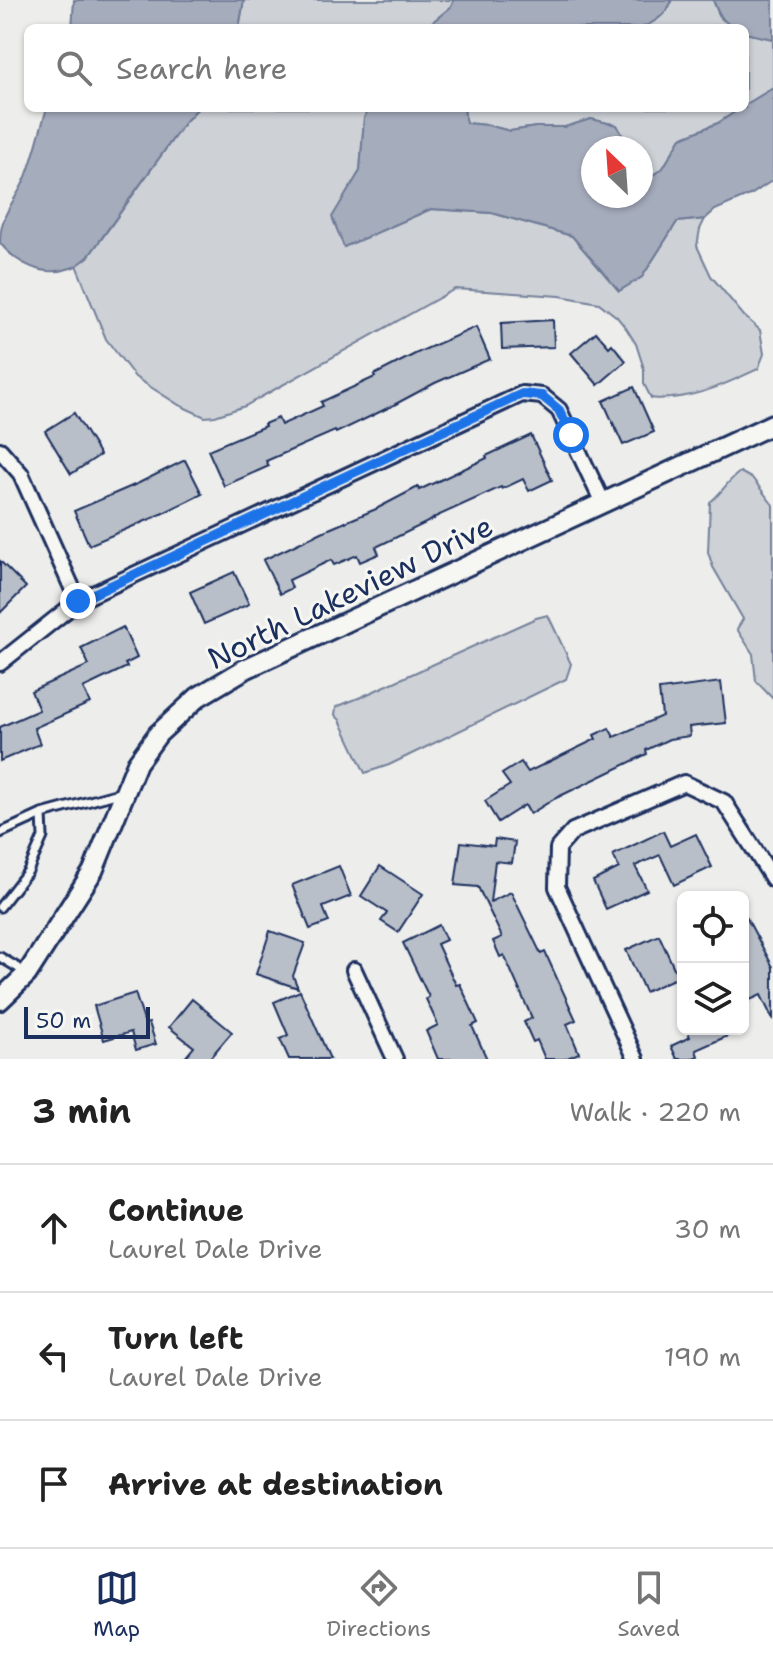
<!DOCTYPE html>
<meta charset="utf-8">
<style>
body{margin:0;font-family:"Shantell Sans",sans-serif;background:#f2f2f2;color:#222}
.controls{position:absolute;right:24px;bottom:24px;display:grid;overflow:hidden;border-radius:12px;box-shadow:0 2px 6px #0004}
.controls button{width:72px;height:72px;display:grid;place-items:center;padding:0;border:0;border-bottom:2px solid #e0e0e0;background:#fff;color:#222;font:40px sans-serif}
.compass{position:absolute;left:581px;top:136px;width:72px;height:72px;border-radius:50%;background:#fff;box-shadow:0 2px 6px #0004;rotate:335deg}
.scale{position:absolute;left:24px;bottom:20px;width:126px;box-sizing:border-box;padding-left:8px;border:4px solid #1b2f5e;border-top:0;font-size:22px;line-height:28px;white-space:nowrap;color:#1b2f5e;-webkit-text-stroke:6px #f6f6f2;paint-order:stroke}
.stop{position:absolute;width:24px;height:24px;margin:-18px;border:6px solid #1a73e8;border-radius:50%;background:#fff}
.stop.end{background:#1a73e8;border-color:#fff;box-shadow:0 2px 8px #0008}
.list{margin:0;padding:0;list-style:none}
h2{display:flex;justify-content:space-between;align-items:center;height:104px;margin:0;padding:0 32px;font-size:34px}
h2 small{font-size:26px;font-weight:400;color:#767676}
.list li{display:grid;grid-template-columns:52px 1fr auto;gap:24px;align-items:center;box-sizing:border-box;height:128px;padding:0 32px;border-top:2px solid #e0e0e0}
.list b{display:block;font-size:30px;white-space:nowrap}
.list p{margin:0;font-size:26px;white-space:nowrap;color:#767676}
.list em{font-size:26px;font-style:normal;color:#767676}
.icon{flex:none;width:44px;height:44px;fill:none;stroke:currentColor;stroke-width:2;stroke-linecap:round;stroke-linejoin:round}
.map{position:relative;flex:none;width:773px;height:1059px;overflow:hidden}
.search{position:absolute;background:#fff;box-shadow:0 2px 6px #0004;left:24px;right:24px;top:24px;height:88px;display:flex;align-items:center;gap:20px;box-sizing:border-box;padding:0 28px;border-radius:12px;color:#767676;font-size:30px}
.sheet{height:488px;background:#fff}
nav{display:flex;justify-content:space-around;align-items:center;box-sizing:border-box;height:112px;border-top:2px solid #e0e0e0;background:#fff;font-size:22px;color:#767676}
nav a{display:grid;justify-items:center;gap:4px}
nav .on{color:#1b2f5e}
.map>svg:first-child{display:block}
.green{fill:#ced2d7;stroke:#74809a;stroke-width:2}
.water{fill:#a5acbc;stroke:#6e7a96;stroke-width:2}
.building{fill:#b9bfc8;stroke:#1b2f5e;stroke-width:2}
.lines{fill:none;stroke-linecap:round;stroke-linejoin:round}
.service-casing{stroke:#1b2f5e;stroke-width:13}
.minor-casing{stroke:#1b2f5e;stroke-width:20}
.tertiary-casing{stroke:#1b2f5e;stroke-width:24}
.service{stroke:#f6f6f2;stroke-width:7}
.minor{stroke:#f6f6f2;stroke-width:14}
.tertiary{stroke:#f6f6f2;stroke-width:18}
.route{stroke:#1a73e8;stroke-width:10}
.labels{text-anchor:middle;dominant-baseline:central;stroke-width:6;stroke-linejoin:round;paint-order:stroke}
.street-label{font-size:30px;fill:#1b2f5e;stroke:#f6f6f2}
</style>
<div class="map">
<svg width="773" height="1059" viewBox="0 0 773 1059">
<rect width="100%" height="100%" fill="#edeeec"/>
<filter id="ink" filterUnits="userSpaceOnUse"><feTurbulence type="fractalNoise" baseFrequency=".0125" numOctaves="2"/><feDisplacementMap in="SourceGraphic" scale="16" xChannelSelector="R" yChannelSelector="G"/><feConvolveMatrix kernelMatrix="1 2 1 2 8 2 1 2 1" color-interpolation-filters="sRGB"/></filter>
<g filter="url(#ink)">
<g class="green">
<polygon points="244,0 454,0 451,7 425,28 239,28"/>
<path d="M672 0H713L720 18 736 28H640C654 23 667 15 672 0Z"/>
<polygon points="745,33 773,39 773,88 745,105"/>
<path d="M198 108H369L364 118 360 171 333 217 344 247 431 209 492 213 572 236 619 291 642 277 677 222 705 219 700 229 697 246 711 276 744 316 760 330 764 354 758 369C730 382 703 395 671 398 663 398 658 400 651 398L644 384V369L636 344 626 328 617 317 599 303 560 296 455 289 245 406 215 416 205 417 179 405 135 377 106 339 76 265 88 257 103 237 185 122Z"/>
<polygon points="464,108 741,108 718,123 681,138 663,168 646,180 641,175 641,148 629,148 617,125 591,119 565,127 536,127 510,131 487,125 466,123"/>
<path d="M740 472 753 479 773 505V699L756 681 753 654 737 629 743 619 713 567 708 552 710 502C722 493 728 480 740 472Z"/>
<polygon points="548,615 571,664 566,679 389,765 365,773 340,720 335,715 336,707 361,697 536,618"/>
</g>
<g class="water">
<polygon points="74,0 244,0 239,28 72,28"/>
<path d="M454 0H672C667 15 654 23 640 28H425L451 7Z"/>
<path d="M713 0H773V39L745 33V28C725 28 720 17 713 0Z"/>
<polygon points="773,88 773,180 752,194 715,210 705,219 677,222 642,277 619,291 572,236 492,213 431,209 344,247 332,217 360,171 364,118 369,108 464,108 466,123 487,125 510,131 536,127 565,127 591,119 617,125 629,148 593,148 593,196 641,196 641,175 646,180 663,168 681,138 718,123 741,108 745,108 745,105"/>
<path d="M47 108H198L185 122 88 257C83 261 78 266 71 268 44 278 17 264 0 243 0 211 17 201 27 174 35 153 40 130 47 108Z"/>
</g>
<g class="building">
<polygon points="553,320 554,347 502,349 501,323"/>
<polygon points="476,327 490,359 435,383 390,407 336,433 335,431 266,461 269,466 224,486 208,450 265,426 264,424 278,418 281,425 323,406 321,402 375,377 374,375 419,352"/>
<polygon points="596,332 609,347 612,344 626,361 598,385 571,353"/>
<polygon points="634,387 654,432 623,445 603,401"/>
<polygon points="74,413 100,455 71,474 45,431"/>
<polygon points="531,435 552,480 529,491 523,479 502,489 501,487 433,518 434,519 376,547 379,554 360,562 357,555 334,565 331,560 289,580 292,588 280,594 263,560 322,532 376,509 418,487 419,490 487,458 486,456"/>
<polygon points="185,460 202,494 155,517 89,545 74,511 139,483"/>
<polygon points="0,561 26,587 0,613"/>
<polygon points="234,572 249,604 204,624 190,592"/>
<polygon points="123,627 137,658 125,664 127,667 83,688 90,703 34,728 40,744 0,761 0,727 39,710 31,691 89,665 81,648"/>
<polygon points="721,682 726,723 689,727 690,736 669,739 646,750 647,754 554,799 530,814 525,805 498,822 485,801 510,785 502,774 521,762 528,772 596,739 594,735 609,728 614,737 662,716 659,690"/>
<polygon points="663,831 670,846 696,834 712,867 674,885 660,855 635,866 647,890 606,909 593,881 619,868 613,855"/>
<polygon points="495,839 515,842 512,863 495,861 490,902 511,892 541,954 545,952 576,1020 567,1024 579,1053 565,1059 545,1059 537,1040 533,1042 524,1022 532,1018 504,955 500,957 493,941 502,937 478,887 455,885 461,842 494,846"/>
<polygon points="339,866 351,896 323,907 329,922 310,929 292,885"/>
<polygon points="380,866 423,894 398,932 381,921 387,913 361,896"/>
<polygon points="743,911 773,967 773,1020 761,995 750,1000 743,984"/>
<polygon points="439,925 446,940 437,944 456,985 460,984 478,1023 472,1026 487,1059 438,1059 426,1031 438,1025 426,999 429,997 403,943"/>
<polygon points="270,931 305,943 293,976 298,988 256,974"/>
<polygon points="659,935 678,977 645,992 626,950"/>
<polygon points="300,991 330,1059 289,1059 280,1039 288,1035 274,1002"/>
<polygon points="135,993 145,1024 149,1023 156,1044 136,1050 131,1032 104,1040 94,1006"/>
<polygon points="192,999 232,1032 209,1059 184,1059 194,1047 169,1027"/>
<polygon points="686,1029 743,1029 696,1050 698,1056 691,1059 677,1059 671,1046 690,1037"/>
</g>
<g class="lines">
<defs>
<g id="service">
<polyline points="0,833 42,814 123,792"/>
<polyline points="0,907 28,871 43,837 42,814"/>
<polyline points="0,957 25,972"/>
</g>
<g id="minor">
<polyline points="0,450 21,474 78,601"/>
<polyline points="0,663 78,601 522,394 542,396 559,410 603,503"/>
<polyline points="354,970 395,1059"/>
<polyline points="636,1059 557,887 558,848 573,831 684,783 724,802 773,879"/>
</g>
<polyline id="tertiary" points="0,1000 27,974 93,871 137,763 158,734 198,697 245,669 773,424"/>
</defs>
<use href="#service" class="service-casing"/>
<use href="#minor" class="minor-casing"/>
<use href="#tertiary" class="tertiary-casing"/>
<use href="#service" class="service"/>
<use href="#minor" class="minor"/>
<use href="#tertiary" class="tertiary"/>
</g>
</g>
<g class="lines" filter="url(#ink)">
<polyline class="route" points="78,601 522,394 542,396 559,410 571,435"/>
</g>
<g class="labels">
<g class="street-label">
<text transform="translate(350 592) rotate(-26)">North Lakeview Drive</text>
</g>
</g>
</svg>
<div class="controls">
<button><svg class="icon" aria-label="locate" viewBox="0 0 24 24"><circle cx="12" cy="12" r="6"/><path d="M12 2v4M12 18v4M2 12h4M18 12h4"/></svg></button>
<button><svg class="icon" aria-label="layers" viewBox="0 0 24 24"><path d="M12 4l9 5-9 5-9-5zM3 14l9 5 9-5"/></svg></button>
</div>
<svg class="compass" viewBox="-18 -18 36 36"><path d="M0-13l5 13h-10z" fill="#e53935"/><path d="M0 13l5-13h-10z" fill="#767676"/></svg>
<div class="scale">50 m</div>
<div class="stop" style="left:571px;top:435px"></div>
<div class="stop end" style="left:78px;top:601px"></div>
<div class="search"><svg class="icon" aria-label="search" viewBox="0 0 24 24"><circle cx="10" cy="10" r="6"/><path d="M15 15l6 6"/></svg>Search here</div>
</div>
<section class="sheet">
<h2>3 min<small>Walk · 220 m</small></h2>
<ul class="list">
<li><svg class="icon" aria-label="ahead" viewBox="0 0 24 24"><path d="M12 20V5M6 11l6-6 6 6"/></svg><div><b>Continue</b><p>Laurel Dale Drive</p></div><em>30 m</em></li>
<li><svg class="icon" aria-label="left" viewBox="0 0 24 24"><path d="M17 20v-9H6M10 6l-5 5 5 5"/></svg><div><b>Turn left</b><p>Laurel Dale Drive</p></div><em>190 m</em></li>
<li><svg class="icon" aria-label="arrive" viewBox="0 0 24 24"><path d="M6 21V4h12l-3 4 3 4H6"/></svg><div><b>Arrive at destination</b></div></li>
</ul>
</section>
<nav>
<a class="on"><svg class="icon" aria-label="map" viewBox="0 0 24 24"><path d="M3 6l6-2 6 2 6-2v14l-6 2-6-2-6 2zM9 4v14M15 6v14"/></svg>Map</a>
<a><svg class="icon" aria-label="directions" viewBox="0 0 24 24"><path d="M12 3l9 9-9 9-9-9zM9 14v-3h6M13 9l2 2-2 2"/></svg>Directions</a>
<a><svg class="icon" aria-label="saved" viewBox="0 0 24 24"><path d="M7 4h10v16l-5-4-5 4z"/></svg>Saved</a>
</nav>
